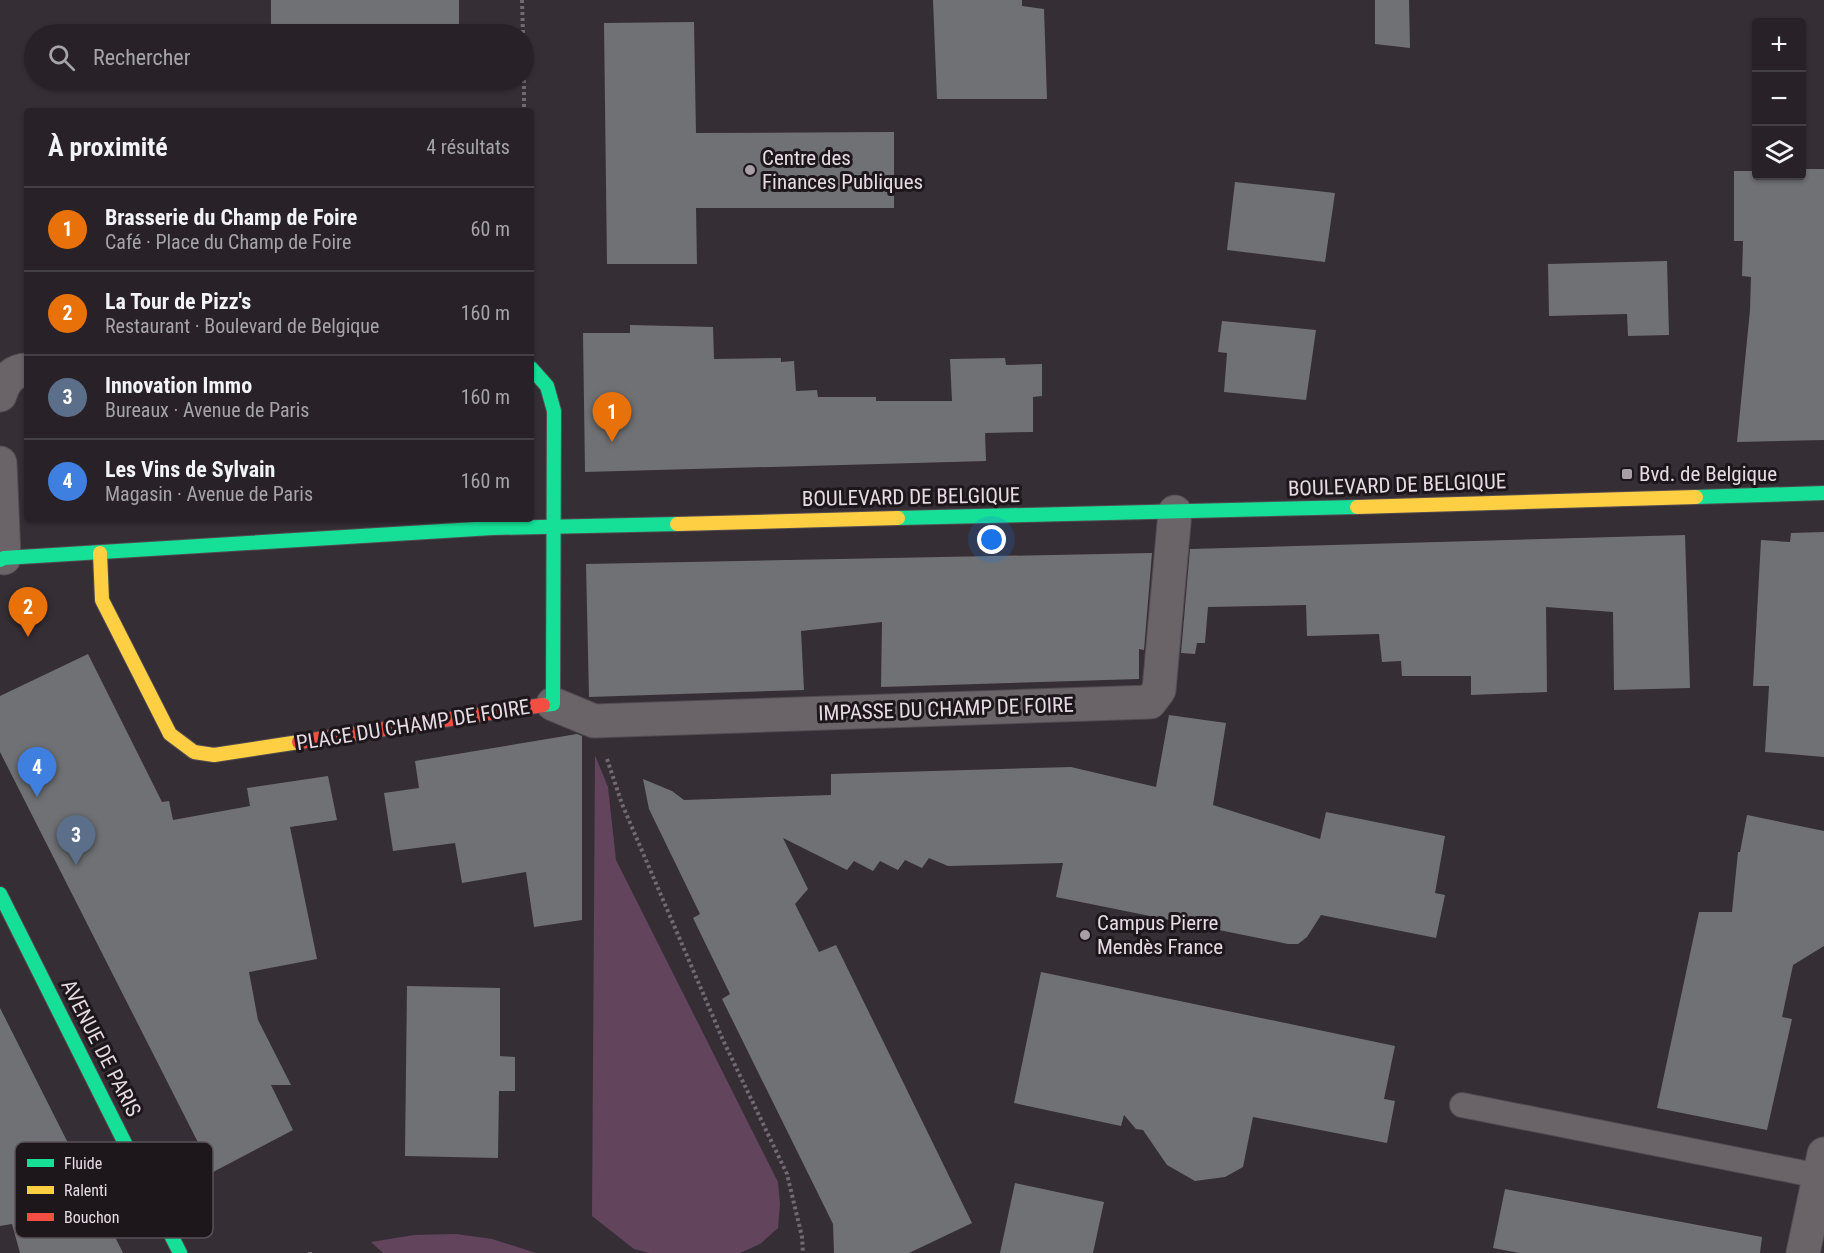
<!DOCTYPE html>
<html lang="fr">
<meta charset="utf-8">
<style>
body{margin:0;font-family:"Roboto Condensed",sans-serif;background:#342f34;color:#f1f3f6}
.controls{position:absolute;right:18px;top:18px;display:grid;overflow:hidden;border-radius:6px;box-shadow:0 2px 4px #0004}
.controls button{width:54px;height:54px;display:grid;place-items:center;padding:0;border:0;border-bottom:2px solid #443f45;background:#282228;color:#f1f3f6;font:30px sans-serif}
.you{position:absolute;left:992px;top:540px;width:21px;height:21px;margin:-15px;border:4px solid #fff;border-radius:50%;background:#1a73e8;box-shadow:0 0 0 9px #1a73e833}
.badge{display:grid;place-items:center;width:39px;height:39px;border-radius:50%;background:#0b8043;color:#fff;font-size:20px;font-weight:700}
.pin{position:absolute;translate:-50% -50px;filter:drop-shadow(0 2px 3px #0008)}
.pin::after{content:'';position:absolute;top:32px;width:21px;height:18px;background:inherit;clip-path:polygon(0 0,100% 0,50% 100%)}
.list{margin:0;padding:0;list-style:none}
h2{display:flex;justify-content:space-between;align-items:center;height:78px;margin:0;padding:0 24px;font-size:26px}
h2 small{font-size:20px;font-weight:400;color:#a5a4a8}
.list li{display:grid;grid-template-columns:39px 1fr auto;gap:18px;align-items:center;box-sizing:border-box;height:84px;padding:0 24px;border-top:2px solid #443f45}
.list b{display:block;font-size:22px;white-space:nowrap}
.list p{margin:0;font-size:20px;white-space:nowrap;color:#a5a4a8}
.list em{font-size:20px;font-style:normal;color:#a5a4a8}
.icon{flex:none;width:33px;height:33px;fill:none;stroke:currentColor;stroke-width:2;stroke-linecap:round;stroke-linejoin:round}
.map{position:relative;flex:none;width:1824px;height:1253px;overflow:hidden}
.search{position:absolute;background:#282228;box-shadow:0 2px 4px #0004;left:24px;top:24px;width:510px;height:66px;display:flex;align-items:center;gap:15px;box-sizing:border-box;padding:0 21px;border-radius:33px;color:#a5a4a8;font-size:22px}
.panel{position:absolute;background:#282228;box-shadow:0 2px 4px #0004;left:24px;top:108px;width:510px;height:414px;border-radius:6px}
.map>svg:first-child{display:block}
.green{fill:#62445d}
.building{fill:#707174}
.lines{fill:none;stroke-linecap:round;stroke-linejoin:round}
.lane-casing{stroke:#524b50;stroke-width:26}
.street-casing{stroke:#524b50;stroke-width:35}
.fast-casing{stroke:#524b50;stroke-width:16}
.slow-casing{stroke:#524b50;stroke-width:16}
.jam-casing{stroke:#524b50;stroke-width:16}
.path{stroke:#716b70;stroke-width:4;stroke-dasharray:3 3;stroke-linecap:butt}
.lane{stroke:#6a6469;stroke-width:24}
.street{stroke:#6a6469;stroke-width:33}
.fast{stroke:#16e098;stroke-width:14}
.slow{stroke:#ffcf43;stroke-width:14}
.jam{stroke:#f24e42;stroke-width:14}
.poi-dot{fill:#a89ea6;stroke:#1d161b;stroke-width:2}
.labels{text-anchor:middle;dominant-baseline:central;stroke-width:6;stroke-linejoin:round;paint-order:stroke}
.poi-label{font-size:21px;fill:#e5dbe3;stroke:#1d161b;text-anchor:start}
.street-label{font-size:21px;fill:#e5dbe3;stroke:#1d161b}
.key{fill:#1d161b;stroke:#595157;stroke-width:1.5}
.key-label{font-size:16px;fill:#e5dbe3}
</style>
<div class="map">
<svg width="1824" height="1253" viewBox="0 0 1824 1253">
<rect width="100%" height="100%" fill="#362e35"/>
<g class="green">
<polygon points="595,755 608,787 616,860 778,1182 780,1204 778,1228 760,1244 740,1253 649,1253 634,1249 592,1216"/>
<polygon points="456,1234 492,1239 536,1253 383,1253 371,1242 414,1235"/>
</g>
<g class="building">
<rect x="271" y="0" width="188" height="34"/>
<polygon points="933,0 1022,0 1022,6 1044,9 1047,99 937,99"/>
<polygon points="1375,0 1409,0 1410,48 1375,44"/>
<polygon points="694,22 696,133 894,132 894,208 696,208 697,264 607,264 604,23"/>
<polygon points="270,80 458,80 458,82"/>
<polygon points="1802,169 1824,169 1824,440 1737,442 1750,310 1751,277 1742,276 1743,241 1734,241 1734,171 1756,171 1756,176 1802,176"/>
<polygon points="1235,182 1335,193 1325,262 1227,250"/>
<polygon points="1667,261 1669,335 1628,336 1627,314 1549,316 1548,264"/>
<polygon points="1222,321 1316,330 1306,400 1224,392 1227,353 1218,352"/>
<polygon points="630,325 713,327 714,359 781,358 781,362 794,361 796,391 817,390 818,397 876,397 876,401 952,401 950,359 1005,358 1006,365 1042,364 1042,396 1033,397 1033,432 985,433 986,461 585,472 583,333 630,333"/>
<polygon points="1824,532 1824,757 1765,752 1769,686 1753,686 1761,540 1790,542 1791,533"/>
<polygon points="1685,535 1690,688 1614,690 1613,612 1546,607 1547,692 1471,695 1471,676 1402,676 1401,661 1382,662 1379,634 1307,636 1306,605 1208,607 1205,643 1197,643 1195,654 1181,653 1190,549"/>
<polygon points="1152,553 1144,650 1139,649 1139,679 881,687 882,622 801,631 804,690 589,697 586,564"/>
<polygon points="88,654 162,802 169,801 173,820 250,806 247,788 328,776 337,820 290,827 317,959 249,972 258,1020 291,1085 271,1085 293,1130 213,1172 0,752 0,696"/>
<polygon points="1169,715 1226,723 1213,805 1320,839 1326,812 1445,836 1435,893 1445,895 1436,938 1321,915 1307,937 1298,944 1288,944 1056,897 1063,863 948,866 929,858 922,868 905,860 898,870 880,861 873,871 854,861 847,870 783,838 808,889 795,904 819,952 836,945 972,1223 909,1253 834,1253 833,1224 722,999 730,994 693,918 700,914 649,809 643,779 672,791 684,800 831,795 831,774 1071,767 1156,787"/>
<polygon points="577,734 582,736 582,920 534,927 526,872 462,883 455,843 393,851 384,793 419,788 415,761"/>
<polygon points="1747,815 1824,831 1824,946 1793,965 1782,1017 1792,1019 1767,1130 1657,1108 1699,912 1732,912 1738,852 1740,852"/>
<polygon points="1041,972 1395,1046 1384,1099 1395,1101 1387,1143 1253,1117 1243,1167 1225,1177 1195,1181 1167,1165 1143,1130 1136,1129 1124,1115 1121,1126 1014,1103"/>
<polygon points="407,986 500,988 500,1056 515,1057 515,1091 499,1091 498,1158 405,1156"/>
<polygon points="0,1008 68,1143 123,1253 20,1253 12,1224 0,1226"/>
<polygon points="1015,1183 1104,1202 1093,1253 1000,1253"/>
<polygon points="1505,1189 1762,1237 1760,1253 1519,1253 1493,1248"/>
</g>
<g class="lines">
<defs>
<polyline id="lane" points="1462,1105 1819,1176"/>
<g id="street">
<path d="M0 395C4 381 12 370 27 370"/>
<polyline points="0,463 4,558"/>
<polyline points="553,704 594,721 1150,702 1159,690 1175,512"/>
<polyline points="1803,1253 1824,1154"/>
</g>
<g id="fast">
<polyline points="531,368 547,386 554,411 553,704 543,705"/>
<polyline points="1696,497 1824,493"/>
<polyline points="898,518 1357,507"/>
<polyline points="0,560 4,558 492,528 677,524"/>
<polyline points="0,894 180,1253"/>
</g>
<g id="slow">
<polyline points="1357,507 1696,497"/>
<polyline points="677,524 898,518"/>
<polyline points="100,553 102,600 170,734 194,752 214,755 299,742"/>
</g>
<polyline id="jam" points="299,742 543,705"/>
</defs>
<use href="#lane" class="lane-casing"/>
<use href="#street" class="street-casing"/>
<use href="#fast" class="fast-casing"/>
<use href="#slow" class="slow-casing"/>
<use href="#jam" class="jam-casing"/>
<g class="path">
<polyline points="522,0 523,34"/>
<polyline points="524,62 524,111"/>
<polyline points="607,759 622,804 723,1040 787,1174 802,1237 803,1253"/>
<polyline points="310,1252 310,1253"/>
</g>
<use href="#lane" class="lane"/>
<use href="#street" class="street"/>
<use href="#fast" class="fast"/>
<use href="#slow" class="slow"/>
<use href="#jam" class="jam"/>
</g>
<g class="poi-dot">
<circle cx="750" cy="170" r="6"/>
<rect x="1621" y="468" width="12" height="12" rx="3"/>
<circle cx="1085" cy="935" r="6"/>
</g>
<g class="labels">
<g class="poi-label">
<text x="762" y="158">Centre des<tspan x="762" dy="24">Finances Publiques</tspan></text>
<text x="1639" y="474">Bvd. de Belgique</text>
<text x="1097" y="923">Campus Pierre<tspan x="1097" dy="24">Mendès France</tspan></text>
</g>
<g class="street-label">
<text transform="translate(1397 485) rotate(-2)">BOULEVARD DE BELGIQUE</text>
<text transform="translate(911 497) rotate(-1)">BOULEVARD DE BELGIQUE</text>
<text transform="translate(946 709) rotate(-2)">IMPASSE DU CHAMP DE FOIRE</text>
<text transform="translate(413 725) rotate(-9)">PLACE DU CHAMP DE FOIRE</text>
<text transform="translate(101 1048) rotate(63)">AVENUE DE PARIS</text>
</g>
</g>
<rect x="15" y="1142" width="198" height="96" rx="9" class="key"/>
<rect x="27" y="1159" width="27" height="8" fill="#16e098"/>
<rect x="27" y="1186" width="27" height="8" fill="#ffcf43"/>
<rect x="27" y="1213" width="27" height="8" fill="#f24e42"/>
<g class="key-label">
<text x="64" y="1169">Fluide</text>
<text x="64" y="1196">Ralenti</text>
<text x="64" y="1223">Bouchon</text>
</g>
</svg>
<div class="controls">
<button>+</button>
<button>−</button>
<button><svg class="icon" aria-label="layers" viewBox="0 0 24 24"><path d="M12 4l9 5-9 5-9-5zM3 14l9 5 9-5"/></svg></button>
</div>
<div class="you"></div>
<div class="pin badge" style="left:612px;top:442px;background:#e8710a">1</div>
<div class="pin badge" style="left:28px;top:637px;background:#e8710a">2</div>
<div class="pin badge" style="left:76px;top:865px;background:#5c6f8a">3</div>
<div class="pin badge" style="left:37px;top:797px;background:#3f7fe0">4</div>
<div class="search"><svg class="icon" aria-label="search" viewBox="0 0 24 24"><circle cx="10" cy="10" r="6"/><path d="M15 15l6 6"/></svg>Rechercher</div>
<section class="panel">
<h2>À proximité<small>4 résultats</small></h2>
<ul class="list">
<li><span class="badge" style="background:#e8710a">1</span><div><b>Brasserie du Champ de Foire</b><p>Café · Place du Champ de Foire</p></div><em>60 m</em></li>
<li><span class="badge" style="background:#e8710a">2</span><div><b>La Tour de Pizz's</b><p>Restaurant · Boulevard de Belgique</p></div><em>160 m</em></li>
<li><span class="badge" style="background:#5c6f8a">3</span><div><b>Innovation Immo</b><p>Bureaux · Avenue de Paris</p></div><em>160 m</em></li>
<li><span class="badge" style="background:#3f7fe0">4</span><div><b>Les Vins de Sylvain</b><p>Magasin · Avenue de Paris</p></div><em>160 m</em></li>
</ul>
</section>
</div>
